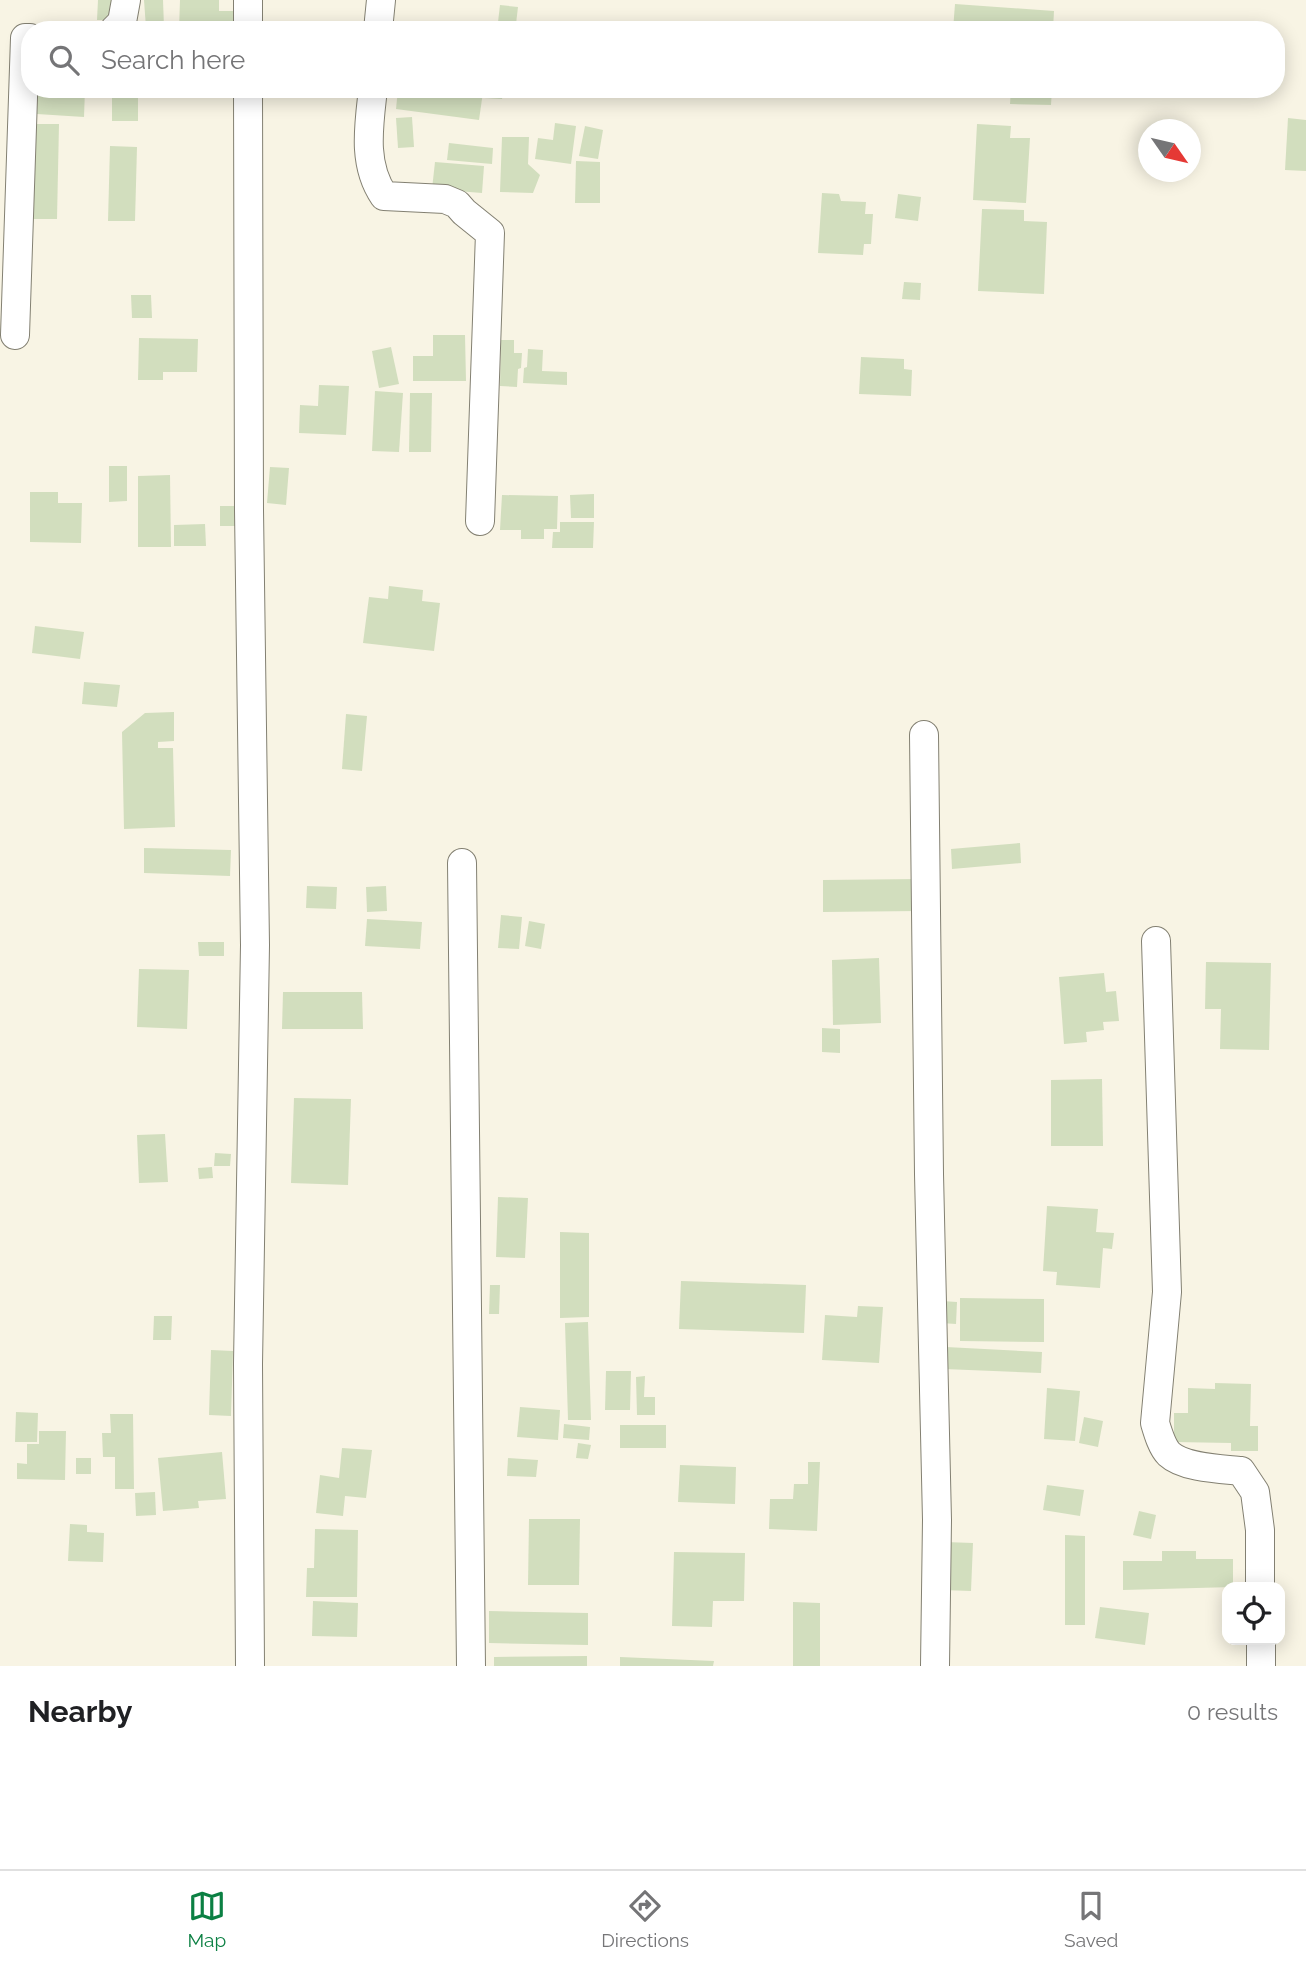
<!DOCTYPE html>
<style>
body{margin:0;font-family:Raleway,sans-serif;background:#f6f6f6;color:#202124}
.controls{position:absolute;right:21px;bottom:21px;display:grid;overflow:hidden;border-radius:14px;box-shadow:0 4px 18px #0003}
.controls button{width:63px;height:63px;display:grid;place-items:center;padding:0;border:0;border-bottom:2px solid #e0e0e0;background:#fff;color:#202124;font:35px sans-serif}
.compass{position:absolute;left:1138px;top:119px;width:63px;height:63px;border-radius:50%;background:#fff;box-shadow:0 4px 18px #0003;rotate:124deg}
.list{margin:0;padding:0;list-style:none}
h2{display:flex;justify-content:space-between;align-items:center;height:91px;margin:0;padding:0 28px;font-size:30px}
h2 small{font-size:23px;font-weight:400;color:#757577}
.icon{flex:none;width:38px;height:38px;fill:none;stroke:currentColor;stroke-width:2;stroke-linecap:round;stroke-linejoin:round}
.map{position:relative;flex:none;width:1306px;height:1666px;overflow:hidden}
.search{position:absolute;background:#fff;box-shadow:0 4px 18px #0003;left:21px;right:21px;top:21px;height:77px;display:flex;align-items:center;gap:18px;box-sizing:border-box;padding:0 24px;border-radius:28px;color:#757577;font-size:26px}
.sheet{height:203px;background:#fff}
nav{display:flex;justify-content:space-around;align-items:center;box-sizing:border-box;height:98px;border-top:2px solid #e0e0e0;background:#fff;font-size:19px;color:#757577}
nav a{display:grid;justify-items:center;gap:4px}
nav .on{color:#0b8043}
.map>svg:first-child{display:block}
.building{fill:#d2debe}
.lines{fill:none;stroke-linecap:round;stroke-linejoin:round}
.minor-casing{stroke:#838072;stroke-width:30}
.minor{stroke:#fff;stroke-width:28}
</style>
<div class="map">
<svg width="1306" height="1666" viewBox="0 0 1306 1666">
<rect width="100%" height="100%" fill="#f8f4e4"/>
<g class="building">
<polygon points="98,0 115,0 115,20 97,20"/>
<polygon points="144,0 163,0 164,27 146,28"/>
<polygon points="180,0 219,0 219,11 234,11 234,30 179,30"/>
<polygon points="955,4 1054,11 1053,30 953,30"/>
<polygon points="500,5 518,7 516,24 498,22"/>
<polygon points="38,89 85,89 84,117 37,114"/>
<rect x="112" y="89" width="26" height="32"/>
<polygon points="398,89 467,89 483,92 479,120 396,109"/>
<polygon points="485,89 503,89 502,99 484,98"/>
<polygon points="1011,89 1052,89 1051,105 1010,104"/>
<polygon points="412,117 414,147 398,148 396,118"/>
<polygon points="1288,118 1306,120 1306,171 1285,170"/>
<polygon points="555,123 576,126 571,164 535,159 538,138 553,140"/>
<polygon points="33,124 59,124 57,219 31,219"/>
<polygon points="977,124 1011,126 1010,138 1030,138 1026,203 973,200"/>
<polygon points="585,126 603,130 598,159 579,156"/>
<polygon points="502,137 529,137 528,164 540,175 533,193 500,192"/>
<polygon points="449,143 493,148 492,164 447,160"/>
<polygon points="110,146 137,147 135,221 108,221"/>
<polygon points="576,161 600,162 600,203 575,203"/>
<polygon points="435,162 484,166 482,193 432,189"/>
<polygon points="822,193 839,194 841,201 866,202 865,214 873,214 871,244 864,244 863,255 818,253"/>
<polygon points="898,194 921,197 918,221 895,218"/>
<polygon points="982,209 1024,210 1024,221 1047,222 1044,294 978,291"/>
<polygon points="904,282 921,283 920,300 902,299"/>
<polygon points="131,295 151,295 152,318 132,318"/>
<polygon points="433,335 465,335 466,381 413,381 413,356 433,356"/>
<polygon points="139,338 198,339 197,372 163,372 163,380 138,380"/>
<polygon points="501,340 514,340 514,353 522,353 521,368 518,369 517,387 500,386"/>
<polygon points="391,347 399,384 379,388 372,351"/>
<polygon points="528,349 543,350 542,371 567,372 567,385 523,383 524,368 527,367"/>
<polygon points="861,357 904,359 904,369 912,370 911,396 859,394"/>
<polygon points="319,385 349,386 346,435 299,433 300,405 318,406"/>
<polygon points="375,391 403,393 399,452 372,451"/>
<polygon points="410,393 432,393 431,452 409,452"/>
<polygon points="109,466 127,466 127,501 109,502"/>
<polygon points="270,467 289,468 286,505 267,503"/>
<polygon points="170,475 171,547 138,547 138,476"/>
<polygon points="30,492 58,492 58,503 82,503 81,543 30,542"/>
<polygon points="594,494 594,518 571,518 570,495"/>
<polygon points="502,495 558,496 557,529 544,529 544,539 521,539 521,530 500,530"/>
<rect x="220" y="506" width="15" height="20"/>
<polygon points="560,522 594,522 593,548 552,548 553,532 560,532"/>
<polygon points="205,524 206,546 174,546 174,525"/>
<polygon points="389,586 423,590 422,601 440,603 434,651 363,643 369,597 388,599"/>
<polygon points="35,626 84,632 80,659 32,653"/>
<polygon points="84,682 120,685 117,707 82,704"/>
<polygon points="174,712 174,741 158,742 158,748 173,748 175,827 124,829 122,732 145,713"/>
<polygon points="346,714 367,716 362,771 342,769"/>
<polygon points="1020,843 1021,863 952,869 951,849"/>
<polygon points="144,848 231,850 230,876 144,873"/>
<polygon points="919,879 919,911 823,912 823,880"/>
<polygon points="307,886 337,887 336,909 306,908"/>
<polygon points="386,886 387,911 367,912 366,887"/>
<polygon points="501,915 522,917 519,949 498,948"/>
<polygon points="367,919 422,922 420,949 365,946"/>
<polygon points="529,921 545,924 541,949 525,946"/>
<polygon points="198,942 224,942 224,956 199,956"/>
<polygon points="879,958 881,1023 833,1025 832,960"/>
<polygon points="1206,962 1271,963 1269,1050 1220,1049 1221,1009 1205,1009"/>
<polygon points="139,969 189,970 187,1029 137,1027"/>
<polygon points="1104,973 1106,992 1116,991 1119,1021 1103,1022 1104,1030 1086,1032 1087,1042 1064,1044 1059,977"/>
<polygon points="283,992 362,992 363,1029 282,1029"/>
<polygon points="822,1028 840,1029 840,1053 822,1052"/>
<polygon points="1102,1079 1103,1146 1051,1146 1051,1080"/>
<polygon points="294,1098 351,1099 348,1185 291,1183"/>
<polygon points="165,1134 168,1182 139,1183 137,1135"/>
<polygon points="215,1153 231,1154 230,1166 214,1166"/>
<polygon points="212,1167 213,1178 199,1179 198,1168"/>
<polygon points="498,1197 528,1198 525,1258 496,1257"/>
<polygon points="1047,1206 1098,1209 1096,1232 1114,1233 1112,1249 1103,1248 1100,1288 1056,1285 1057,1272 1043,1271"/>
<polygon points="560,1232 589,1233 589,1317 560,1318"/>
<polygon points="681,1281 806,1285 804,1333 679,1329"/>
<polygon points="490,1285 500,1285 499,1314 489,1314"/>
<polygon points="960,1298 1044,1299 1044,1342 960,1341"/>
<polygon points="942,1301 957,1302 956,1324 941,1323"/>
<polygon points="858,1306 883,1307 879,1363 822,1360 825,1315 857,1317"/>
<polygon points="154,1316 172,1316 171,1340 153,1340"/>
<polygon points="588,1322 591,1420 568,1420 565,1323"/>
<polygon points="946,1347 1042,1352 1041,1373 944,1369"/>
<polygon points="211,1350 233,1351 231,1416 209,1415"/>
<polygon points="606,1371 631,1371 630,1410 605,1410"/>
<polygon points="645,1376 644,1397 655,1397 655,1415 637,1415 636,1377"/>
<polygon points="1215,1383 1251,1384 1250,1426 1258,1426 1258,1451 1231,1451 1231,1443 1174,1442 1174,1413 1188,1413 1188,1388 1215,1389"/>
<polygon points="1047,1388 1080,1391 1075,1441 1044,1439"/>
<polygon points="520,1407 560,1410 558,1440 517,1437"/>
<polygon points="16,1412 38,1413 37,1442 15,1442"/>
<polygon points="110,1414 133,1414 134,1489 115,1489 115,1457 103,1457 102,1433 111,1433"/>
<polygon points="1084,1417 1103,1421 1098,1447 1079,1443"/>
<polygon points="564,1424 590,1427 589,1440 563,1438"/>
<rect x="620" y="1425" width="46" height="23"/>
<polygon points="39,1431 66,1431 65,1480 17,1479 17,1463 27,1464 27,1444 39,1444"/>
<polygon points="578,1443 591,1445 588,1459 576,1458"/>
<polygon points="342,1448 372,1450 366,1498 345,1496 343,1516 316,1513 320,1475 339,1478"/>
<polygon points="222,1452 226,1499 198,1501 199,1508 163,1511 158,1458"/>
<rect x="76" y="1458" width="15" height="16"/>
<polygon points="508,1458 538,1460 536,1477 507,1476"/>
<polygon points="808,1462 820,1462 817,1531 769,1529 770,1499 793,1499 794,1484 808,1484"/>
<polygon points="680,1465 736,1467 735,1504 678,1502"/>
<polygon points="1047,1485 1084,1490 1080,1516 1043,1510"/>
<polygon points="155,1492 156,1515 136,1516 135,1493"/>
<polygon points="1139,1511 1156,1515 1151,1539 1133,1535"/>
<polygon points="529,1519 580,1519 579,1585 528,1585"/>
<polygon points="70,1524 87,1525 87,1532 104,1533 103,1562 68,1561"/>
<polygon points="315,1529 358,1530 357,1597 306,1597 307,1568 314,1568"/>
<polygon points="1065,1535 1085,1536 1085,1625 1065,1625"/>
<polygon points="945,1542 973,1543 971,1591 943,1590"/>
<polygon points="1162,1551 1196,1551 1196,1559 1233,1559 1233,1587 1123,1590 1123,1561 1162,1561"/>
<polygon points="674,1552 745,1553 744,1601 713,1601 712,1627 672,1626"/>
<polygon points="313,1601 358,1603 357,1637 312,1636"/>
<polygon points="793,1602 820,1603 820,1666 793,1666"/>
<polygon points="1100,1607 1149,1613 1145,1645 1095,1638"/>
<polygon points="489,1611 588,1613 588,1645 489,1643"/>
<polygon points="587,1656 587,1666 494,1666 494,1657"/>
<polygon points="620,1657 714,1661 713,1666 620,1666"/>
</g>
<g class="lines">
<defs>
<g id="minor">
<polyline points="248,0 248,30"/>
<polyline points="114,30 122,22 126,0"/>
<polyline points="378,30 381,0"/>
<polyline points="248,89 249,510 255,945 248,1364 250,1666"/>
<path d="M373 89C369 125 362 164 384 196L445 199 457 204 464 212 490 233 480 521"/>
<polyline points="15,335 25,38 30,38"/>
<polyline points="924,735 929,1174 937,1520 935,1666"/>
<polyline points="462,863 471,1666"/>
<path d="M1156 941 1167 1292 1155 1423C1158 1433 1162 1447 1169 1454 1184 1468 1222 1469 1241 1471L1255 1492 1260 1530V1587"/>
<polyline points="1261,1640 1261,1666"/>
</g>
</defs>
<use href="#minor" class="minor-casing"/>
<use href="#minor" class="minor"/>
</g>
</svg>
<div class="controls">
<button><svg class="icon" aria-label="locate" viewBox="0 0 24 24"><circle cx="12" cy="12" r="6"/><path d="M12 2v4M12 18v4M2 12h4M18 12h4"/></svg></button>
</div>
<svg class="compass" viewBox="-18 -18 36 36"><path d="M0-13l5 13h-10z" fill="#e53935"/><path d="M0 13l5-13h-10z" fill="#757577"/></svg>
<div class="search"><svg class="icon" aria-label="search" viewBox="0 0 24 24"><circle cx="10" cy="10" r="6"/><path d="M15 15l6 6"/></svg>Search here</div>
</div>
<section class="sheet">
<h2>Nearby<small>0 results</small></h2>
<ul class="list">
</ul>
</section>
<nav>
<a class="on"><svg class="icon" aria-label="map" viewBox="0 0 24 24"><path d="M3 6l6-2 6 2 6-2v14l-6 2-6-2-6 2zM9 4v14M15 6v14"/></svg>Map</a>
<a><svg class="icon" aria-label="directions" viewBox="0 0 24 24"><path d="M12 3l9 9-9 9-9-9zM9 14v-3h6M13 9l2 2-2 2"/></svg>Directions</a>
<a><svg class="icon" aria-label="saved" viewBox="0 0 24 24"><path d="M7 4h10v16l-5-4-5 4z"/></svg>Saved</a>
</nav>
